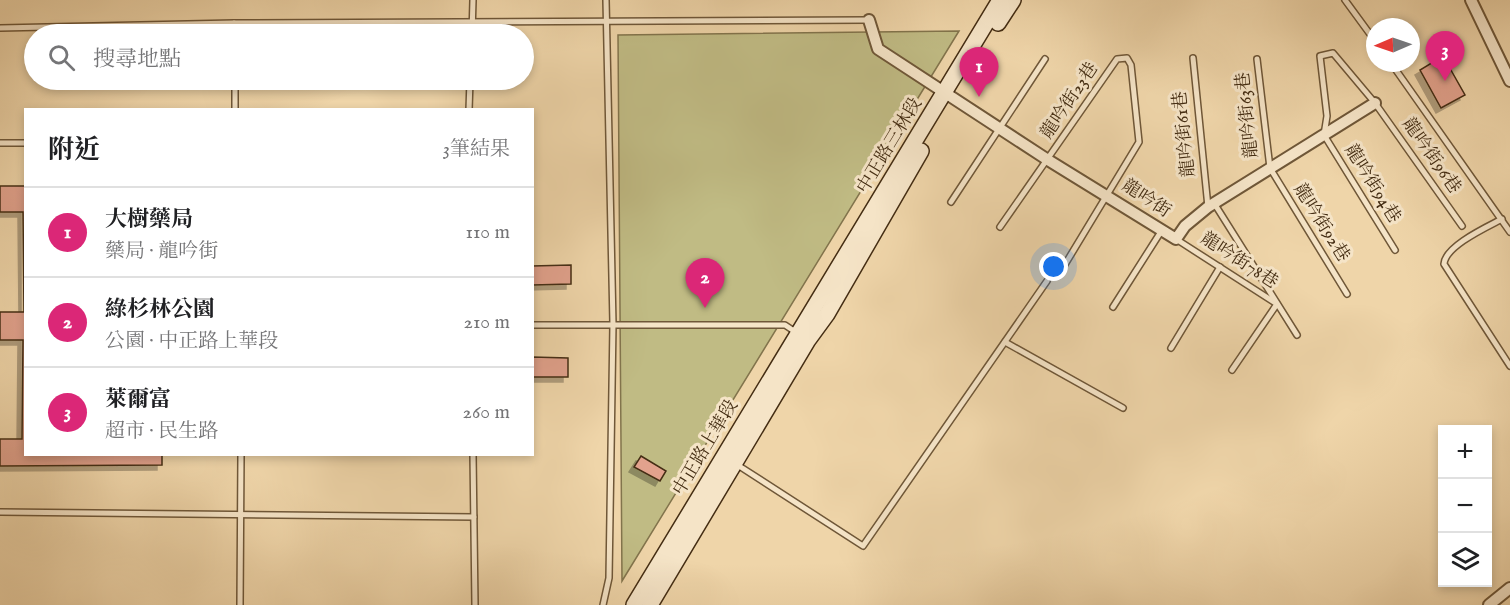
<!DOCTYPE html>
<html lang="zh-TW">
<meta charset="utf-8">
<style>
body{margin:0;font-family:"IM FELL English","Noto Serif TC",serif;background:#f2f2f2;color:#202124}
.controls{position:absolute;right:18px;bottom:18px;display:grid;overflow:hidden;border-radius:0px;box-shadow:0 3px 9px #0003}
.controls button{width:54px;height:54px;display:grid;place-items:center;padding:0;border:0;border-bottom:2px solid #e0e0e0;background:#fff;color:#202124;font:30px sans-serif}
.compass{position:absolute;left:1366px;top:18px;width:54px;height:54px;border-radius:50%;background:#fff;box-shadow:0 3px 9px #0003;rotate:268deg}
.you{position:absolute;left:1054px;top:267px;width:21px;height:21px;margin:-15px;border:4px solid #fff;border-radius:50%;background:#1a73e8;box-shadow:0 0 0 9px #1a73e833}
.badge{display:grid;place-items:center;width:39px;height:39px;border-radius:50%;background:#db2777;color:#fff;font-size:20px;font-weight:700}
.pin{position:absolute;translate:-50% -50px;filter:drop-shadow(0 2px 3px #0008)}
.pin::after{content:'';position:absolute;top:32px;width:21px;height:18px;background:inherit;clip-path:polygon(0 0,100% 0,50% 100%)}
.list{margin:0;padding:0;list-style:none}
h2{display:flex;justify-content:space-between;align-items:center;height:78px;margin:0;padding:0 24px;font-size:26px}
h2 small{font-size:20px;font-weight:400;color:#757577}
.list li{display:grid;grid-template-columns:39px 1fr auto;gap:18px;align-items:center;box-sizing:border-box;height:90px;padding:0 24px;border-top:2px solid #e0e0e0}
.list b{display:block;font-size:22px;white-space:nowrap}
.list p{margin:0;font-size:20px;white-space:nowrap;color:#757577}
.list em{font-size:20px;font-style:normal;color:#757577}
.icon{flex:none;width:33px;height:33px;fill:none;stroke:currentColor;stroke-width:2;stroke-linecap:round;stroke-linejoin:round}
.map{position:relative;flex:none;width:1510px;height:605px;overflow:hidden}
.search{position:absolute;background:#fff;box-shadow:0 3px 9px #0003;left:24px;top:24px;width:510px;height:66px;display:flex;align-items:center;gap:15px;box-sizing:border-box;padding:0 21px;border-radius:33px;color:#757577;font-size:22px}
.panel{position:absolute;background:#fff;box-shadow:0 3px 9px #0003;left:24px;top:108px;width:510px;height:348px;border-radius:0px}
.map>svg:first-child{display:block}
.green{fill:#c0bb84;stroke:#82744c;stroke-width:1.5}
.building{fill:#e2a28d;stroke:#442d13;stroke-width:1.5;filter:url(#shadow)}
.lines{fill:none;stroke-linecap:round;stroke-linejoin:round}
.lane-casing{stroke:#6f5738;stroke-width:8}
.street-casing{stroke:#6f5738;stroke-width:14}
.secondary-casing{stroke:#442d13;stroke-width:18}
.lane{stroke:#f5e4c7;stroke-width:5}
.street{stroke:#f5e4c7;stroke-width:10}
.secondary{stroke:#f5e4c7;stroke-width:15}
.labels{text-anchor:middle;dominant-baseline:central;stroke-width:6;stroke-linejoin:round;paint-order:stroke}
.street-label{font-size:18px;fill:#442d13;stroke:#f5e4c7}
</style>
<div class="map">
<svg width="1510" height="605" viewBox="0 0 1510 605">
<defs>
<filter id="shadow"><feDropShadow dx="-5" dy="5" stdDeviation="0" flood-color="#0004"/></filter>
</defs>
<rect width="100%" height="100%" fill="#efd5a9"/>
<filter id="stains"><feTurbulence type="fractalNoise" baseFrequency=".00333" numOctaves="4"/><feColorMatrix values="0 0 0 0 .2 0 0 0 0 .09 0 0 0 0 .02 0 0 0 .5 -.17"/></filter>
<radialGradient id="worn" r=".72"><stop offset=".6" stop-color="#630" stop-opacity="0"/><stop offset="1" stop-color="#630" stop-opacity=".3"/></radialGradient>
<polygon class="green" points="959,31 622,581 618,35"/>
<g class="building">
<polygon points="1443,56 1465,95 1441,108 1420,70"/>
<polygon points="0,186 26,186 26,454 162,454 162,465 0,466 0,439 22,439 23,340 0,340 0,312 24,312 23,212 0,212"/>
<polygon points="571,265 571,284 532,285 532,266"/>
<polygon points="532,357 568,358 568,377 532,377"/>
<polygon points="641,456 666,471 660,481 634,467"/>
</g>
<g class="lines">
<defs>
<g id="lane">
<polyline points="1345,0 1375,41"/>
<polyline points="234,23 234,34"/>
<polyline points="0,28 234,23 869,20"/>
<polyline points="472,34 473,0"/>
<polyline points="1193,58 1208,207"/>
<polyline points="1257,59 1270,168 1347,294"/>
<polyline points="1391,63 1510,232"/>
<polyline points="235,80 235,110"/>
<polyline points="469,110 470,80"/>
<polyline points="0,143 26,143"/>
<polyline points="951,202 1045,59"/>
<polyline points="1214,203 1297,335"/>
<path d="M1502 219C1487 227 1445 246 1444 264L1510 366"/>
<polyline points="1000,227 1117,59 1127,58 1131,65 1139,142 1058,276"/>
<polyline points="1176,239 1277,304 1232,370"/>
<polyline points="1395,250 1324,135 1327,116 1320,56 1333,53 1375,103 1462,226"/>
<polyline points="1113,307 1162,230"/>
<polyline points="532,325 785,325 797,333"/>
<polyline points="1005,342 1123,408"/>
<polyline points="1171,348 1220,267"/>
<polyline points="473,454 475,605"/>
<polyline points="736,464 863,546 1047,281"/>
<polyline points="0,512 474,517"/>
<polyline points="240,605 241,454"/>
<polyline points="603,605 609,578 613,324 606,0"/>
</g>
<g id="street">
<polyline points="1471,0 1510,81"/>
<polyline points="869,20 878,49 1048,160 1176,239 1185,226 1208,207 1375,103"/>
<polyline points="1489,605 1510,588"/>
</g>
<g id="secondary">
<polyline points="998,23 1013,0"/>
<polyline points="634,605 1000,0"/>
<polyline points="650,605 808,340 827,314 921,151"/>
</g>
</defs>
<use href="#lane" class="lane-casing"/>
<use href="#street" class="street-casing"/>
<use href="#secondary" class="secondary-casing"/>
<use href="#lane" class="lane"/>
<use href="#street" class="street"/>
<use href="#secondary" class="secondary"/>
</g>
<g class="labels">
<g class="street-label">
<text transform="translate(1070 101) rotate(-56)">龍吟街23巷</text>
<text transform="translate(1248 115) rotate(-96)">龍吟街63巷</text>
<text transform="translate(1185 134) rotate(-96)">龍吟街61巷</text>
<text transform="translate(890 146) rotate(-59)">中正路三林段</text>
<text transform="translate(1431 156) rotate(55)">龍吟街96巷</text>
<text transform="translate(1372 184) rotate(58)">龍吟街94巷</text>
<text transform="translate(1146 199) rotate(33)">龍吟街</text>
<text transform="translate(1321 223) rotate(58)">龍吟街92巷</text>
<text transform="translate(1239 261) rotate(33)">龍吟街78巷</text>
<text transform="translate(706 448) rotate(-59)">中正路上華段</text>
</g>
</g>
<rect width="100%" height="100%" filter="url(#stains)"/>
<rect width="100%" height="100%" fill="url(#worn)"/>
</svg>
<div class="controls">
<button>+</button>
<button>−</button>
<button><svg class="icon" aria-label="layers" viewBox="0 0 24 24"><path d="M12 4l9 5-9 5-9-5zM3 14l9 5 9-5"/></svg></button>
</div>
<svg class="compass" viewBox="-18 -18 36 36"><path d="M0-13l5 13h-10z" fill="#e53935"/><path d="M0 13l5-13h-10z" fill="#757577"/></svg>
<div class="you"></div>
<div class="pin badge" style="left:979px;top:97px">1</div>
<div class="pin badge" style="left:705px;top:308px">2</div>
<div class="pin badge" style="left:1445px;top:81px">3</div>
<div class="search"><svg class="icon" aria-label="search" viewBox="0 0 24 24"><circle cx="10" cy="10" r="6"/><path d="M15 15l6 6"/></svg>搜尋地點</div>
<section class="panel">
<h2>附近<small>3筆結果</small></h2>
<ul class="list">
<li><span class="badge">1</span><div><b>大樹藥局</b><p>藥局 · 龍吟街</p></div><em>110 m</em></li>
<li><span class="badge">2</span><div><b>綠杉林公園</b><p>公園 · 中正路上華段</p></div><em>210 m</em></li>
<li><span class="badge">3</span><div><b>萊爾富</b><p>超市 · 民生路</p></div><em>260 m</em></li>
</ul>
</section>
</div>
